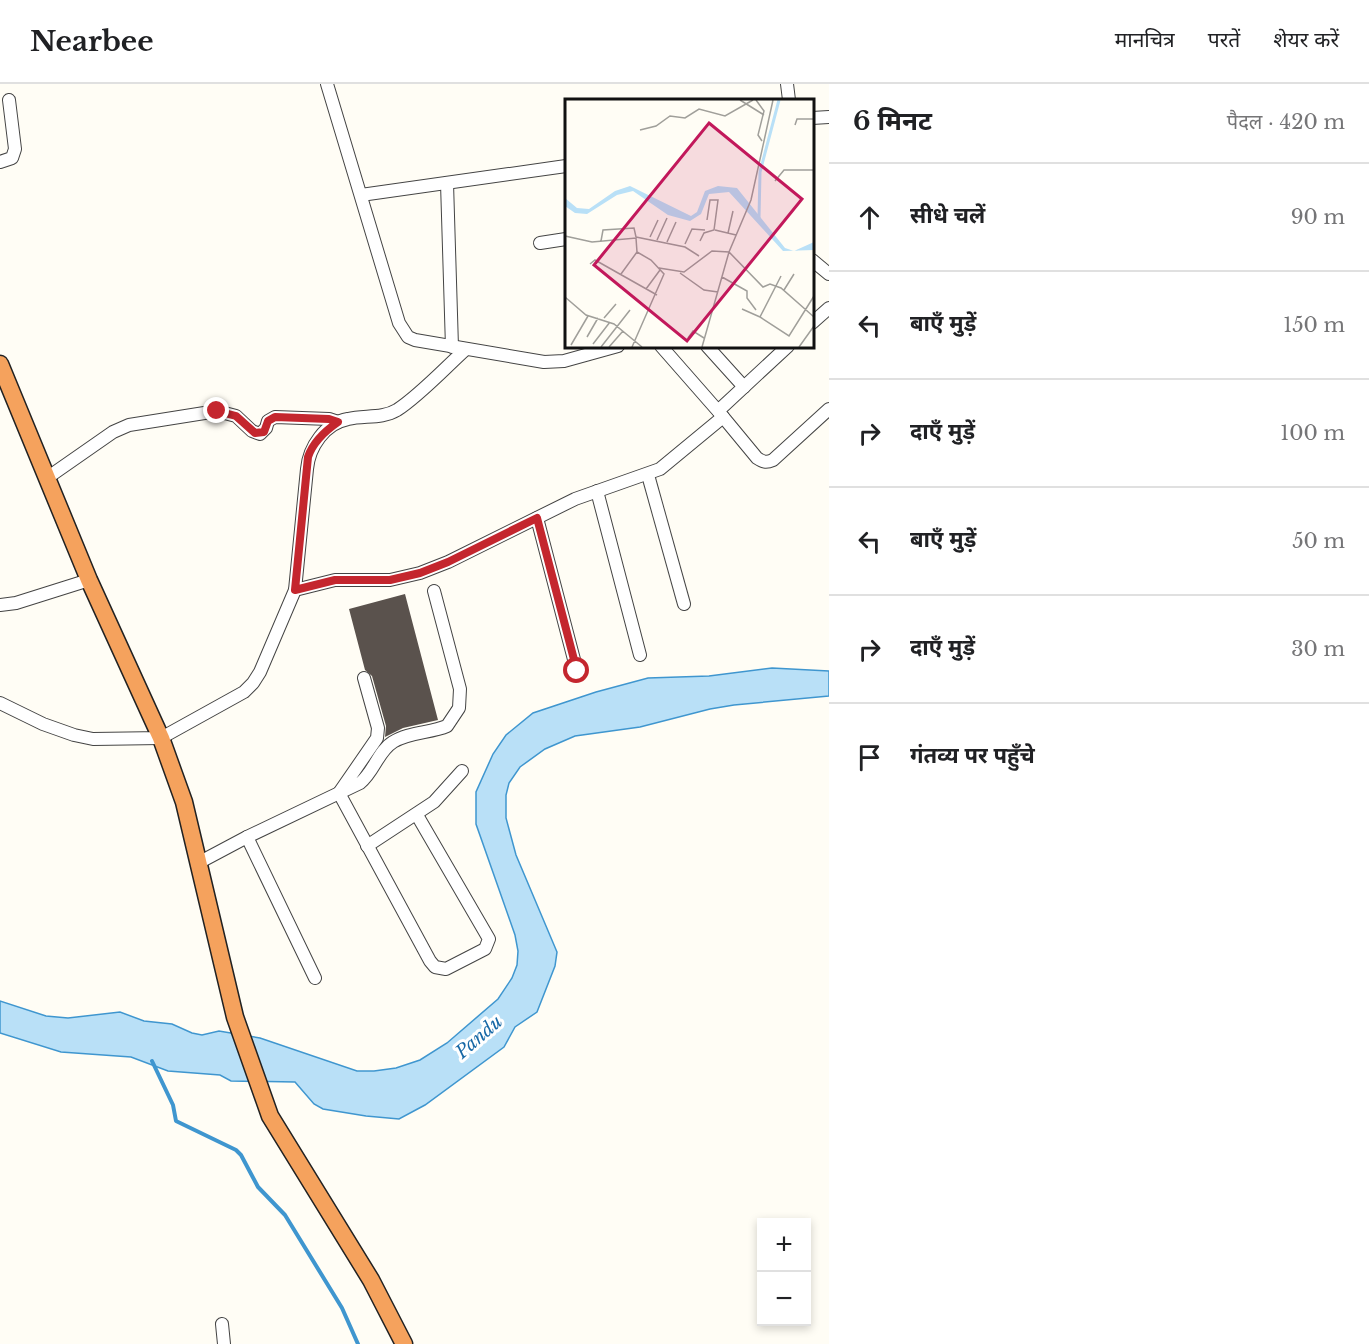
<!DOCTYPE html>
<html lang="hi">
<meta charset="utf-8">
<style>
body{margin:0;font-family:"Libre Baskerville","Noto Sans Devanagari",serif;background:#f2f2f2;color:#202124}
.controls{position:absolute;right:18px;bottom:18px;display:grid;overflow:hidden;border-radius:0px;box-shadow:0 3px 9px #0003}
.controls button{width:54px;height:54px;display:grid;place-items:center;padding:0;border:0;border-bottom:2px solid #e0e0e0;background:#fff;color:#202124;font:30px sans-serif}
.stop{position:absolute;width:18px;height:18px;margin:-14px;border:4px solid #c4262e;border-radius:50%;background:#fff}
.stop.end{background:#c4262e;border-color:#fff;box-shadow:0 2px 6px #0008}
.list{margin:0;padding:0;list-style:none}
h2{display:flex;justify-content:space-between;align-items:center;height:78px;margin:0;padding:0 24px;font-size:26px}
h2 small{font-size:20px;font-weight:400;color:#757577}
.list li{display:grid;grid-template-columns:39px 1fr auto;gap:18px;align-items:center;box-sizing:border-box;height:108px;padding:0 24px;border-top:2px solid #e0e0e0}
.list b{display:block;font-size:22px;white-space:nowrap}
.list em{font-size:20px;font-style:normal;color:#757577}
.icon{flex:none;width:33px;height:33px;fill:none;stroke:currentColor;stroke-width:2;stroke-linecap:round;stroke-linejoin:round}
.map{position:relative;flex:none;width:829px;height:1260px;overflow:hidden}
header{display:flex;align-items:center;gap:36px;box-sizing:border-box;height:84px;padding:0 30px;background:#fff;border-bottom:2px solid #e0e0e0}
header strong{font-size:28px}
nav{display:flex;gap:33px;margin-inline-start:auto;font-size:21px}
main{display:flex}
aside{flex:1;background:#fff}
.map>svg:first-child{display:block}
.water{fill:#b9e0f7;stroke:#3f96cf;stroke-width:1.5}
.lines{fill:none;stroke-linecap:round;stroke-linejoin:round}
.stream{stroke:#3f96cf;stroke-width:4}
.building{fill:#5a524d}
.minor-casing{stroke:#444;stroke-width:14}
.highway-casing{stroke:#222;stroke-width:19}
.minor{stroke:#fff;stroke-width:12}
.highway{stroke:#f5a25d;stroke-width:16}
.route{stroke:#c4262e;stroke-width:8}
.labels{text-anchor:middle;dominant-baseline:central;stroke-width:6;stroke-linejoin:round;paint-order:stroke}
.water-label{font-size:18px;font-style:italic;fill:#1768a6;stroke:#fff}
.inset-river{fill:none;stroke:#b9e0f7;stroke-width:3}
.inset-road{fill:none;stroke:#a09f9a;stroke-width:1.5}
.view{fill:#c2185b;fill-opacity:0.15;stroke:#c2185b;stroke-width:3}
.inset-edge{fill:none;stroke:#111;stroke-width:3}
</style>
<header>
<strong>Nearbee</strong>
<nav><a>मानचित्र</a><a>परतें</a><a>शेयर करें</a></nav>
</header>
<main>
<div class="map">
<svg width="829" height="1260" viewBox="0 0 829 1260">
<rect width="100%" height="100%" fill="#fffdf5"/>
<polygon class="water" points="772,584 829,587 829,612 734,621 710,625 640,643 575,652 545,665 520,683 509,699 506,711 506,734 516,771 557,868 555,882 537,928 515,943 504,963 425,1021 399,1035 366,1032 323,1025 314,1020 295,998 231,997 220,991 168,987 131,973 61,968 0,949 0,917 46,932 68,934 120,928 144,937 172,940 192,949 202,951 219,947 260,954 357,987 374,987 396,984 420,976 447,959 498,915 512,894 517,881 518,867 515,851 476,740 476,708 493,670 506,651 533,629 596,608 648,594 709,592"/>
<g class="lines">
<polyline class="stream" points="152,977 173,1021 176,1037 236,1066 241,1071 258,1103 285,1131 342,1224 358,1260"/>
</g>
<polygon class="building" points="405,510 438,636 403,644 385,653 386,642 372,592 365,586 349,525"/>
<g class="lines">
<defs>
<g id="minor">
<polyline points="327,0 399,239 408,253 415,256 544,278 564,277 618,262"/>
<polyline points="787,0 789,16"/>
<polyline points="812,34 829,33"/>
<polyline points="0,78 12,74 15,65 9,16"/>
<polyline points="447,99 452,263"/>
<polyline points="361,111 566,82"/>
<polyline points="540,159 566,155"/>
<polyline points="812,176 829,190"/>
<polyline points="812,239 829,224"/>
<polyline points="661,262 718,327 788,262"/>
<polyline points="707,262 744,303"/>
<path d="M719 328 757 374C763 378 766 379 773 376L829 325"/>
<polyline points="648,391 684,520"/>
<polyline points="47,394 113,348 129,341 217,327 236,332 252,347 260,350 266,344 268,337 275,333 329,335 338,338"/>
<polyline points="597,407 640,571"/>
<polyline points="537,434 577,587"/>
<polyline points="295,506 335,496 390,496 420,489 448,478 575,415 660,385 723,333"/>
<polyline points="0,521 16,519 89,496"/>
<polyline points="364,594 378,644 377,654 339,709 430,877 435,883 446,885 485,865 489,855 417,731"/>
<path d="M0 619 43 640 74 651 93 655 161 654 244 608 253 599 260 588 295 506 307 385C309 363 325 339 348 335 364 331 382 335 397 326 419 312 446 283 466 265"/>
<polyline points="247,753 315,894"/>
<polyline points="367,762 434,718 462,687"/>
<path d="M200 778 247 753 360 699C374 688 378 667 393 658 408 648 431 649 447 642L459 624 460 605 434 507"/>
<polyline points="222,1240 224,1260"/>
</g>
<polyline id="highway" points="0,280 89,496 161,654 184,718 235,933 270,1032 371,1196 404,1260"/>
</defs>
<use href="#minor" class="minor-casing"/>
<use href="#highway" class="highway-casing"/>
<use href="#minor" class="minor"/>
<use href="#highway" class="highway"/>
</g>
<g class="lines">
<path class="route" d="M217 327 236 332 255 349 264 348 268 337 275 333 329 335 338 338C325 347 313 358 308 373L295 506 335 496H390L420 489 448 478 537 434 577 587"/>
</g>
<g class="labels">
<g class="water-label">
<text transform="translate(479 953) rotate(-41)">Pandu</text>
</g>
</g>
<g transform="translate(565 15)">
<rect width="249" height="249" fill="#fffdf5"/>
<path d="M65 87 126 117 132 113 140 92 153 87 172 89 220 149 229 152 249 143V151L218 152 164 93 144 95 136 115 125 122 103 116 68 92 52 96 22 115 10 114 0 107V99L12 109 24 110 50 92Z" fill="#b9e0f7"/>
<path class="inset-river" d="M194 119 195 73 214 1"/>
<path class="inset-road" d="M175 1 199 16M191 1 199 12 193 36 197 42M230 26 232 20H249M75 31 91 27 105 17 120 19 134 10 160 17 188 1M210 82 219 71H249M150 131 171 136M163 134 168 112M0 137 27 143 71 139 72 153 86 161 99 175 67 248M71 138 120 148 134 157M85 138 93 121M92 141 102 119M36 142 38 131 69 129 71 138M135 142 139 134 149 131 153 101H145L142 121M102 143 111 123M120 145 127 130 140 131M25 165 30 161 92 196M94 169 119 173 147 152 164 153 198 188 205 185 216 189 249 218M115 174 139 191 153 193M56 175 72 153M216 177 195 218 224 237 249 197M157 178 182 192V199L191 211M81 190 95 171M219 191 229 175M0 198 21 216 49 225 77 248M177 210 195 218M39 219 51 205M22 238 33 219M123 239 128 232 139 239M28 245 45 223M6 246 23 217M36 248 65 211M44 248 58 232M137 248 164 153 186 101 208 1M234 248 249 227"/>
<path class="view" d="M144 24 237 100 122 242 29 166Z"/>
<rect width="249" height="249" class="inset-edge"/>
</g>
</svg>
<div class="controls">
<button>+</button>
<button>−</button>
</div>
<div class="stop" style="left:577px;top:587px"></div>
<div class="stop end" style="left:217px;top:327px"></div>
</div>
<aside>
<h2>6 मिनट<small>पैदल · 420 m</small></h2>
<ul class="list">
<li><svg class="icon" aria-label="ahead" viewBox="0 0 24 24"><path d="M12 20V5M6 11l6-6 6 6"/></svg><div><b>सीधे चलें</b></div><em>90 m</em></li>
<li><svg class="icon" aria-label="left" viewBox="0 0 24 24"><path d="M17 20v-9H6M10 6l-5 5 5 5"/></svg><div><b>बाएँ मुड़ें</b></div><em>150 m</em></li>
<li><svg class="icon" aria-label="right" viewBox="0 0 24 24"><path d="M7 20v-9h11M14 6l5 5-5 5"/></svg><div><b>दाएँ मुड़ें</b></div><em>100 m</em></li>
<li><svg class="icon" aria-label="left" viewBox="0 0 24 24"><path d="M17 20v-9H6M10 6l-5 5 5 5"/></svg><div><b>बाएँ मुड़ें</b></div><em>50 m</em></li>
<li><svg class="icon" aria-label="right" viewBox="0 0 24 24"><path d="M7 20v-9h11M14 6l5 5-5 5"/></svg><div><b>दाएँ मुड़ें</b></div><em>30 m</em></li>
<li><svg class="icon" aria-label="arrive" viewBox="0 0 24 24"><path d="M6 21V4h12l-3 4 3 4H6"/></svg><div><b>गंतव्य पर पहुँचे</b></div></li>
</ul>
</aside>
</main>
